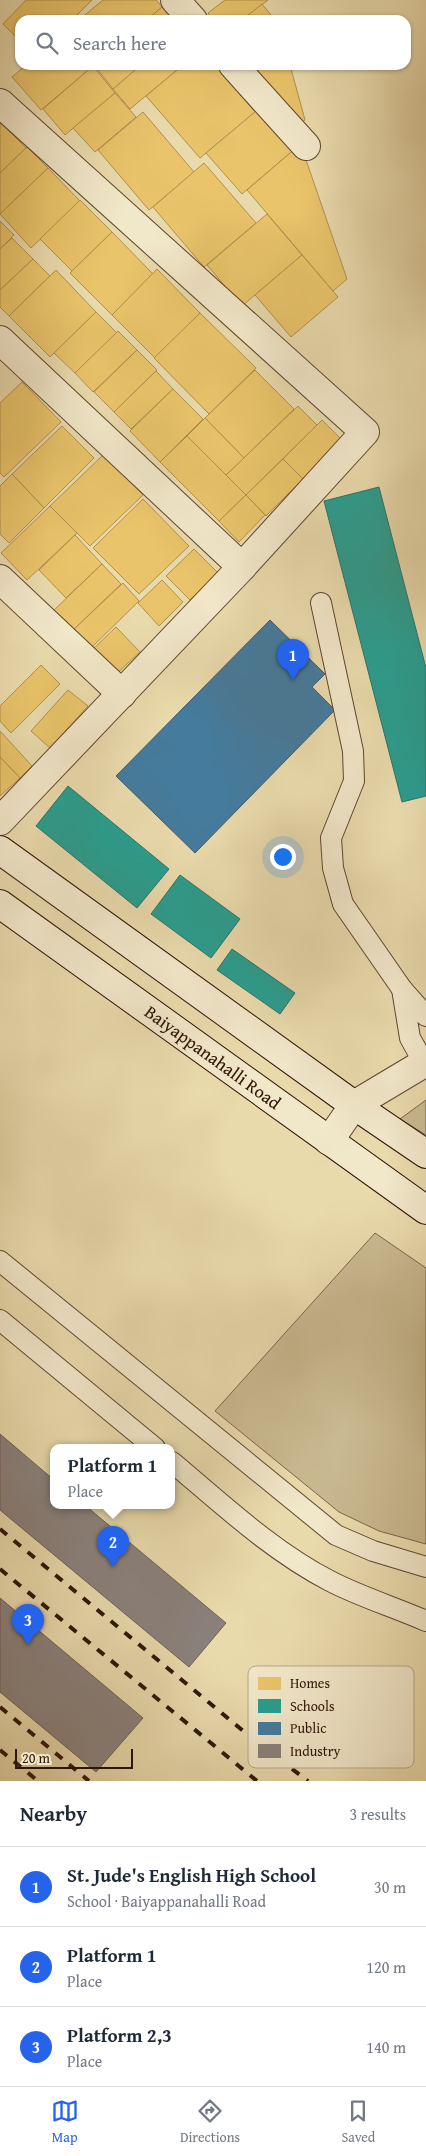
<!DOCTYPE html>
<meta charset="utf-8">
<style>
body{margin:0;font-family:"Gentium Book Plus",serif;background:#f2f2f3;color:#1f2937}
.scale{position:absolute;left:15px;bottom:12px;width:118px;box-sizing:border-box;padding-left:5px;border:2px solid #2f1505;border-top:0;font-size:14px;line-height:18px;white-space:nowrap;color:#2f1505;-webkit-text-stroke:4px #f1e7c9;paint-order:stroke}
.you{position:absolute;left:282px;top:856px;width:18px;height:18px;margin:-12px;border:4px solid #fff;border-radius:50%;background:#1a73e8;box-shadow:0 0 0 8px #1a73e833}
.badge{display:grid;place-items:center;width:32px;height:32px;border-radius:50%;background:#2563eb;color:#fff;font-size:16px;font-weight:700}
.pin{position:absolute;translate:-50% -41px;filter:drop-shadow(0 1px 2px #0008)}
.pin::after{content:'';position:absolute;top:26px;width:18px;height:15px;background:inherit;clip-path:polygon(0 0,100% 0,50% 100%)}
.popup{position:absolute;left:50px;top:1444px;width:125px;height:65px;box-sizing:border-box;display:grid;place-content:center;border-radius:10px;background:#fff;filter:drop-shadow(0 1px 4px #0005);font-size:16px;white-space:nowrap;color:#747a83}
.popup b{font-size:19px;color:#1f2937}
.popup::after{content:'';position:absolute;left:50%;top:100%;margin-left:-10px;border:10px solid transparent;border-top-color:#fff}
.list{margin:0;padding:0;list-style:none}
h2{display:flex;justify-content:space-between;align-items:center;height:65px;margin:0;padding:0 20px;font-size:21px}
h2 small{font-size:16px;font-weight:400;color:#747a83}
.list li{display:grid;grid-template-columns:32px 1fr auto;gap:15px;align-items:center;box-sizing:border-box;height:80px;padding:0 20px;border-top:1px solid #e0e1e3}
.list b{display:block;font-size:19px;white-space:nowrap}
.list p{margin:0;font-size:16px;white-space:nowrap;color:#747a83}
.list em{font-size:16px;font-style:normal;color:#747a83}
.icon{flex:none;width:28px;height:28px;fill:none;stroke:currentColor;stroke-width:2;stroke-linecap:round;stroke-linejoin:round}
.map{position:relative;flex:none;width:426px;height:1781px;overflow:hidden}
.search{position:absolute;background:#fff;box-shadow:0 1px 4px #0004;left:15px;right:15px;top:15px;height:55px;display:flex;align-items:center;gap:12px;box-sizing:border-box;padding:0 18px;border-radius:15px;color:#747a83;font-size:19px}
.sheet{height:305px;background:#fff}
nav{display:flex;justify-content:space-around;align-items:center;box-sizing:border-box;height:70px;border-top:1px solid #e0e1e3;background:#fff;font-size:14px;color:#747a83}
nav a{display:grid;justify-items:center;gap:2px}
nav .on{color:#2563eb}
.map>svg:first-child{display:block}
.green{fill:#c9b990;stroke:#7c674a}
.homes{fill:#e9c46a;stroke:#b1904c}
.schools{fill:#2a9d8f;stroke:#2c7466}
.public{fill:#457b9d;stroke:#3e5c6f}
.industry{fill:#8a817c;stroke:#6f6158}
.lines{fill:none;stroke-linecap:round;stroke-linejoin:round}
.lane-casing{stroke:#5e462f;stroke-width:22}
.street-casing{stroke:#5e462f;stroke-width:30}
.secondary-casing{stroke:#2f1505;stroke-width:30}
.lane{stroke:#f1e7c9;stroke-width:20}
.street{stroke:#f1e7c9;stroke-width:28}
.secondary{stroke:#f1e7c9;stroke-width:28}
.rail{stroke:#2f1505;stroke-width:4;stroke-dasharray:9 9;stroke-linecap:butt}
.labels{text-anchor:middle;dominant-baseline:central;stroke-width:5;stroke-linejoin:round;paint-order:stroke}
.street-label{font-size:18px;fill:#2f1505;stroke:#f1e7c9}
.key{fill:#f1e7c9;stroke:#b7a88e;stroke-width:1}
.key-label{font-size:14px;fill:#2f1505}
</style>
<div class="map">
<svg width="426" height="1781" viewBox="0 0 426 1781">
<rect width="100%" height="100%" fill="#e9daac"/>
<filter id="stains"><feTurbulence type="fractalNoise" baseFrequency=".004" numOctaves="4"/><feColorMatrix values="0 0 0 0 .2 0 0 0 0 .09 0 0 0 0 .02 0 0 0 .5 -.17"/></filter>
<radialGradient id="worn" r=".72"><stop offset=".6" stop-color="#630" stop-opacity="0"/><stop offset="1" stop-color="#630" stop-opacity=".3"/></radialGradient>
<g class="green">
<polygon points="426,1100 426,1135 400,1119"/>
<polygon points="375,1233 426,1268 426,1544 379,1531 339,1512 215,1411"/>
</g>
<g class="homes">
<polygon points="26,0 92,0 72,20 20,20 20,41 3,24"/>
<polygon points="103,0 156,0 162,7 147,20 79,20"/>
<polygon points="225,0 268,0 242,20 213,20 208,13"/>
<polygon points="262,4 275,20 242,20"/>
<polygon points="162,7 174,20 147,20"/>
<polygon points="26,65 92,65 93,66 41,110 12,77"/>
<polygon points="94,65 141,65 113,89"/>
<polygon points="141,65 183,65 130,109 113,89"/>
<polygon points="183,65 215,65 255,112 200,158 146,96"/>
<polygon points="248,65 290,65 305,120 297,127"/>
<polygon points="93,66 115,93 65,135 43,109"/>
<polygon points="115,93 136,117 95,152 73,128"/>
<polygon points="262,106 297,147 242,194 206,153"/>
<polygon points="143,112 194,172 149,210 98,150"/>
<polygon points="0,122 26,148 0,173"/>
<polygon points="27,147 48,168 0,214 0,173"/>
<polygon points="297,147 305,157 347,279 333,291 247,190"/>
<polygon points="204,163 256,223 204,267 153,207"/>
<polygon points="48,168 80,201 31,248 0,214"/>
<polygon points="80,200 112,232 72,271 40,239"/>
<polygon points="267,214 302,255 242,306 207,265"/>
<polygon points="0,221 14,235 0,249"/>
<polygon points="112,232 153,274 112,315 70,273"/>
<polygon points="12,238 33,259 0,290 0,249"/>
<polygon points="302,255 338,297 291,337 255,295"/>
<polygon points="33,259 50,276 9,316 0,307 0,290"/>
<polygon points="157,269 200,313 155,358 112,315"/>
<polygon points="56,270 96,312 50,357 9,316"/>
<polygon points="96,312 117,333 75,373 54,353"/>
<polygon points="200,313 256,368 209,414 154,358"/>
<polygon points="118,331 137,350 93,392 75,373"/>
<polygon points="137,350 157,370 114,412 94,392"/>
<polygon points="255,370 294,409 244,458 205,418"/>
<polygon points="156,371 173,389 131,429 114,412"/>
<polygon points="22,382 61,422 4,477 0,473 0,403"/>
<polygon points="173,389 203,419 160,462 130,431"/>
<polygon points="298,406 317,425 246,495 226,475"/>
<polygon points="205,418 244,458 226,475 187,436"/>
<polygon points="322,420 343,441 303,479 283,459"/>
<polygon points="62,426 94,458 44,508 12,474"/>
<polygon points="187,436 246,495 219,521 160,462"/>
<polygon points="103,455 143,495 90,546 50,506"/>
<polygon points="283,459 303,479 266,516 246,495"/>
<polygon points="12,474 44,508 9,543 0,534 0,486"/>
<polygon points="246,495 265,515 239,542 219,521"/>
<polygon points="143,499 189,546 139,594 93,548"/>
<polygon points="50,506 77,533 27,580 1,553"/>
<polygon points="75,535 102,564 66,598 39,570"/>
<polygon points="194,549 218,573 190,600 166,576"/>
<polygon points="102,564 121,584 70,633 51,613"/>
<polygon points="162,580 183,602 159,626 138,603"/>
<polygon points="123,583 139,601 88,651 70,633"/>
<polygon points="116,627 140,652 114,676 90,652"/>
<polygon points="41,665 60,684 11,733 0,721 0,706"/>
<polygon points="68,690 88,706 50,748 31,731"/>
<polygon points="0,731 32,766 20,778 0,757"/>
<polygon points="0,757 20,778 0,796"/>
</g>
<g class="schools">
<polygon points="379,487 426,668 426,796 402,802 324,501"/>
<polygon points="68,786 169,869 137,908 36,826"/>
<polygon points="180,875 240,919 211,958 151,914"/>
<polygon points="232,949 295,993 280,1014 217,970"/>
</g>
<polygon class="public" points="270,620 325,674 312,687 335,710 195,853 116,776"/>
<g class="industry">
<polygon points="0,1434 54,1480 54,1506 86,1506 226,1623 189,1667 0,1510"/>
<polygon points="0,1598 143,1718 96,1772 0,1692"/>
</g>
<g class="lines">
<defs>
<g id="lane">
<polyline points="321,603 353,751 354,781 331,838 333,868 343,904 402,989"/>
<polyline points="424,1063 410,1038 402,989 426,1016"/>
<polyline points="0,1261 336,1535 373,1551 426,1567"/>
<polyline points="0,1320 155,1448"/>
<path d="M172 1462C222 1504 272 1551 330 1581 361 1597 394 1607 426 1621"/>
</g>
<g id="street">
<polyline points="175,0 193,20"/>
<polyline points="233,65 306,146"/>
<polyline points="0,103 365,432 242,567 0,821"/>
<polyline points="0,340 242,567"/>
<polyline points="0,579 122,694"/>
<polyline points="329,1141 354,1105 426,1062"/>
</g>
<g id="secondary">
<polyline points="0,850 354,1105 426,1154"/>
<polyline points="0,904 426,1210"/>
</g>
</defs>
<use href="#lane" class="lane-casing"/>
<use href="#street" class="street-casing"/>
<use href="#secondary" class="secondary-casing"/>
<use href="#lane" class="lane"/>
<use href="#street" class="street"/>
<use href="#secondary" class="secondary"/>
<g class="rail">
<polyline points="0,1529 259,1744 308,1781"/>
<polyline points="0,1569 257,1781"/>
<polyline points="0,1707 89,1781"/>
<polyline points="0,1750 38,1781"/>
</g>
</g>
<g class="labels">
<g class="street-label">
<text transform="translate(213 1057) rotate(36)">Baiyappanahalli Road</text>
</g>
</g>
<rect x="248" y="1666" width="166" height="102" rx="8" class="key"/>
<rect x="258" y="1677" width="23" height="13" fill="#e9c46a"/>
<rect x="258" y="1699" width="23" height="14" fill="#2a9d8f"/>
<rect x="258" y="1722" width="23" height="13" fill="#457b9d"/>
<rect x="258" y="1744" width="23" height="14" fill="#8a817c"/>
<g class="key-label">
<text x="290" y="1688">Homes</text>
<text x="290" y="1711">Schools</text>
<text x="290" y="1733">Public</text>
<text x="290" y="1756">Industry</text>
</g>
<rect width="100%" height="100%" filter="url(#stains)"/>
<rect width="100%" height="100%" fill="url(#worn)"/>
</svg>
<div class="scale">20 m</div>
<div class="you"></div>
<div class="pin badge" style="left:293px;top:680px">1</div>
<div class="pin badge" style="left:113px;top:1567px">2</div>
<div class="popup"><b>Platform 1</b>Place</div>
<div class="pin badge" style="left:28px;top:1645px">3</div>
<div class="search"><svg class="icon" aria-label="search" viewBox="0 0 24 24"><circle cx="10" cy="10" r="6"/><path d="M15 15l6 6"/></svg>Search here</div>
</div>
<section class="sheet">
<h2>Nearby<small>3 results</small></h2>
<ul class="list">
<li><span class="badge">1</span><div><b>St. Jude's English High School</b><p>School · Baiyappanahalli Road</p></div><em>30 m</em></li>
<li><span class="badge">2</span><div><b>Platform 1</b><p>Place</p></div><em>120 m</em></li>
<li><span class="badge">3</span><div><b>Platform 2,3</b><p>Place</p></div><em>140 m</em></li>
</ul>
</section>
<nav>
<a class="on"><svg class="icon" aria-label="map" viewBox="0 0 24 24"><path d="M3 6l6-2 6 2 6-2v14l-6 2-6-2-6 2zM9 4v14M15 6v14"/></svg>Map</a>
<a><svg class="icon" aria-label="directions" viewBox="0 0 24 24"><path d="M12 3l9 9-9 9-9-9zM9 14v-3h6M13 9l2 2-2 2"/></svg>Directions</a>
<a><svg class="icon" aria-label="saved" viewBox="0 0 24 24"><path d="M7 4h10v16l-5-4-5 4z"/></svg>Saved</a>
</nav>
